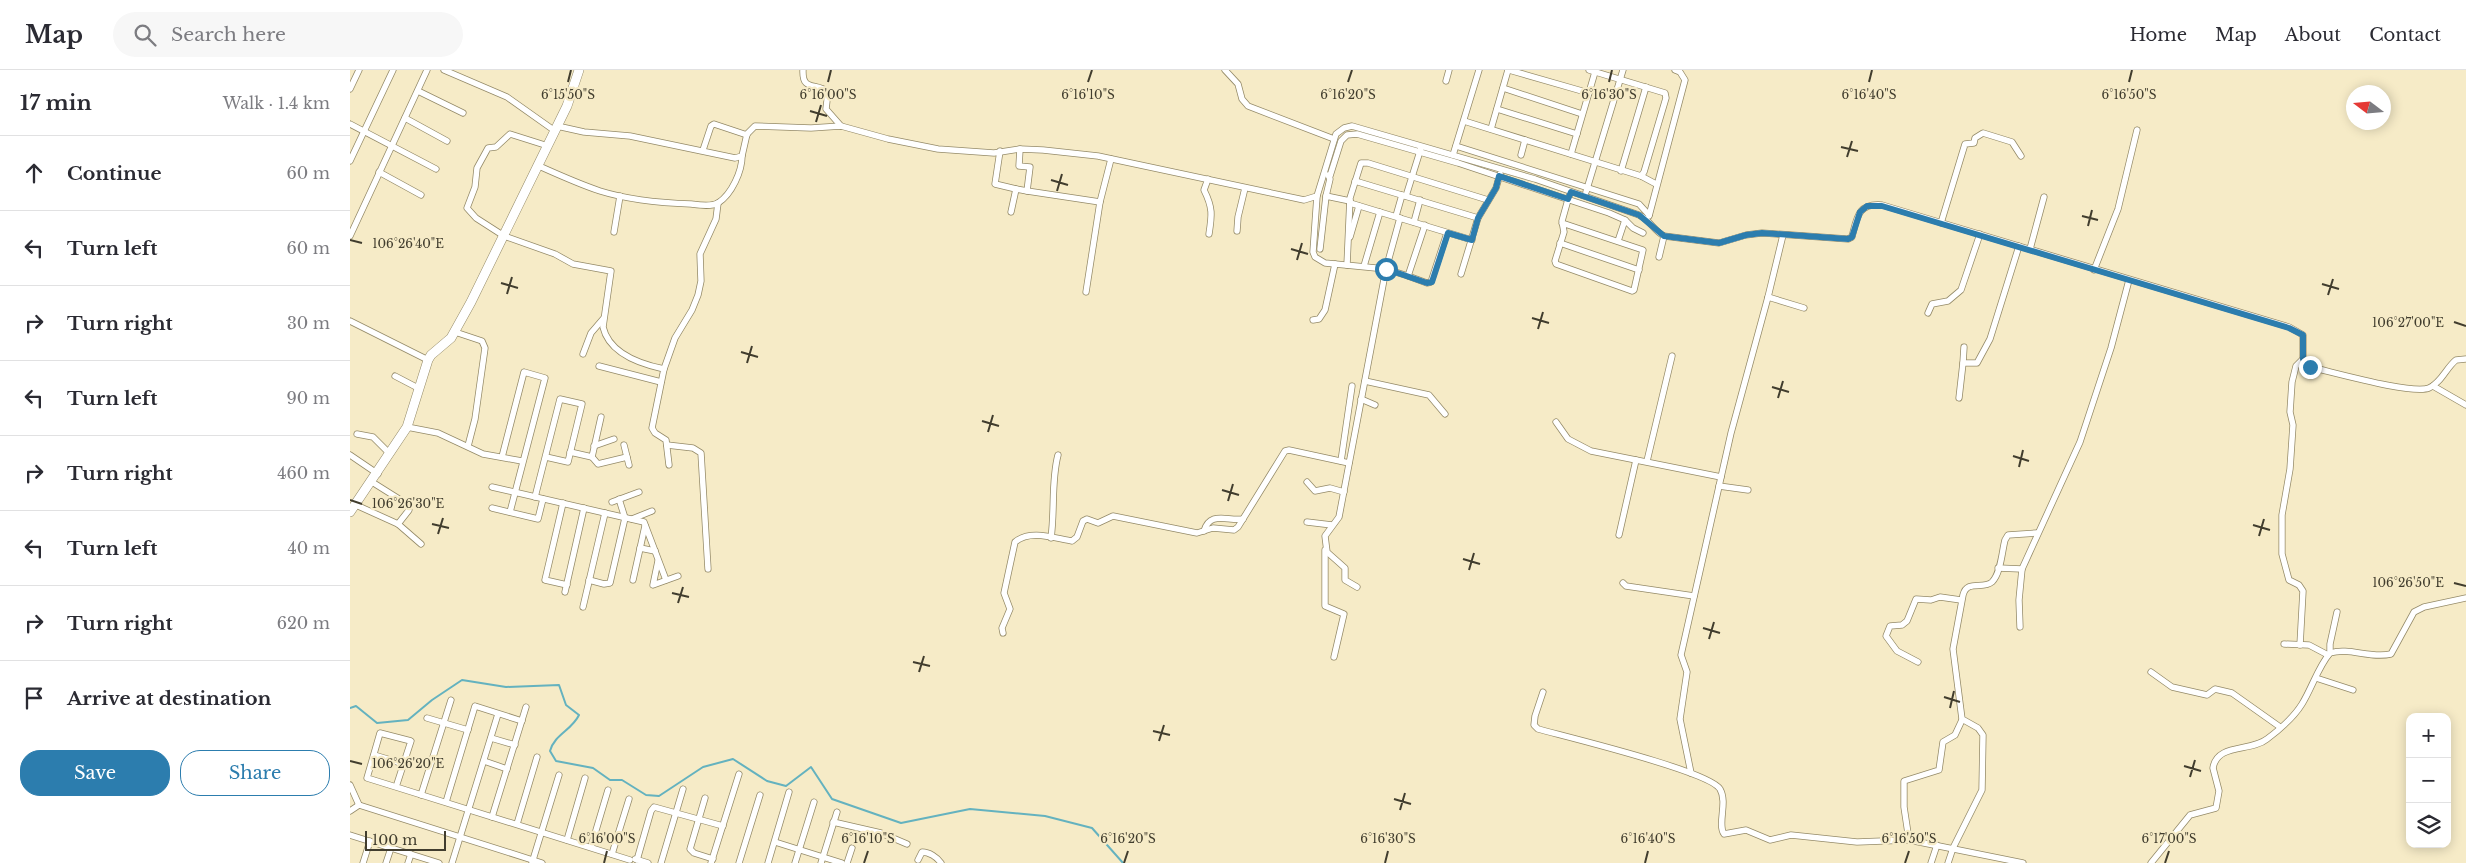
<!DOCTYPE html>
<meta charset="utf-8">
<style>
body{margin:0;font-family:"Libre Baskerville",serif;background:#f7f7f7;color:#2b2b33}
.controls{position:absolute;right:15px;bottom:15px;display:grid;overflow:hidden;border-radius:10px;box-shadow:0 2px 12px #0003}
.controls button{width:45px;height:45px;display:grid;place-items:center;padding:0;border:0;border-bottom:1px solid #e1e1e2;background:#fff;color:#2b2b33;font:25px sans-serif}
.compass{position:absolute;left:1996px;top:15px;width:45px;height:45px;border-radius:50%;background:#fff;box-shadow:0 2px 12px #0003;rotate:286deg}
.scale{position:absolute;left:15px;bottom:12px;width:81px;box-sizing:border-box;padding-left:5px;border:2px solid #413d2e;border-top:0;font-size:14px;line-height:18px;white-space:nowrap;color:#413d2e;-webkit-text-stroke:4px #f6ebc7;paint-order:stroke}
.stop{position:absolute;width:15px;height:15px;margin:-11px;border:4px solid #2c7dae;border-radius:50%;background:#fff}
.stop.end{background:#2c7dae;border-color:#fff;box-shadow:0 1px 5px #0008}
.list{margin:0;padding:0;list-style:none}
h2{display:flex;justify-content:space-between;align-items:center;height:65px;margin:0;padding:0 20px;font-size:21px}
h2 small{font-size:16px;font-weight:400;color:#7c7c81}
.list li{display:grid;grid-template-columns:32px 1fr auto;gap:15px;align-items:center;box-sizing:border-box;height:75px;padding:0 20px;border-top:1px solid #e1e1e2}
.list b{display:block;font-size:19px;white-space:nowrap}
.list em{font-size:16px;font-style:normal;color:#7c7c81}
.actions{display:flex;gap:10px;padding:15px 20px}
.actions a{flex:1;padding:11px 0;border:1px solid #2c7dae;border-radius:20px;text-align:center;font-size:18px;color:#2c7dae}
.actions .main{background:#2c7dae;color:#fff}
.icon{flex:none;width:28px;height:28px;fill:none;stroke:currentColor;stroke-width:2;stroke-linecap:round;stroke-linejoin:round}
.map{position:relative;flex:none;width:2116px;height:793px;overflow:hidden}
header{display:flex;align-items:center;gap:30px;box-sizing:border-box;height:70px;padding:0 25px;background:#fff;border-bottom:1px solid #e1e1e2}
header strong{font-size:24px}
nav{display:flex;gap:28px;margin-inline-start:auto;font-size:18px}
.search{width:350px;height:45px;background:#f7f7f7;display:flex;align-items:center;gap:12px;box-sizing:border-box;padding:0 18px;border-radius:28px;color:#7c7c81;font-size:19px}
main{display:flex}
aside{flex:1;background:#fff}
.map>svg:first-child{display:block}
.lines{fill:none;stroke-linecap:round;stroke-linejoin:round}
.stream{stroke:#64b2bf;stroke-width:2}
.street-casing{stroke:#948a68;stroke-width:7}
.secondary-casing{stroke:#948a68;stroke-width:10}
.street{stroke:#fff;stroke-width:5.5}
.secondary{stroke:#fff;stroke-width:9}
.route{stroke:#2c7dae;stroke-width:6}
.ticks{fill:none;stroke:#413d2e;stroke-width:2}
.ticks-label{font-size:12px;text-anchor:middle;fill:#413d2e;stroke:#f6ebc7;stroke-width:4.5;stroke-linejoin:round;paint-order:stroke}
</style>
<header>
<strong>Map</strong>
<div class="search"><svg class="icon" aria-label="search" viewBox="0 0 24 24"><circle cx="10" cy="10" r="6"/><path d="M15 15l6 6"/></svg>Search here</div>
<nav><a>Home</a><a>Map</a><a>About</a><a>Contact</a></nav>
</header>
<main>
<aside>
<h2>17 min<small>Walk · 1.4 km</small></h2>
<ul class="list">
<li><svg class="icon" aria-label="ahead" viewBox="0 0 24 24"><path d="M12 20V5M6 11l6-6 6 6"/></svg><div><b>Continue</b></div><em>60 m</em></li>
<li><svg class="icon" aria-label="left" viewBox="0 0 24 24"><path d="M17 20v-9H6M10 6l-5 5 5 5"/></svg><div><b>Turn left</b></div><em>60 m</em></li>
<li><svg class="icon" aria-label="right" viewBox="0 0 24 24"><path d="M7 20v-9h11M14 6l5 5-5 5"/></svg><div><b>Turn right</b></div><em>30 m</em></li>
<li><svg class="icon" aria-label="left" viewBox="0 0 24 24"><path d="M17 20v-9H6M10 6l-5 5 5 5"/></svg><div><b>Turn left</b></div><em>90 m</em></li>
<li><svg class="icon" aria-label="right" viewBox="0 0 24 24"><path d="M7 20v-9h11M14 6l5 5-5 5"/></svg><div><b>Turn right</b></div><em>460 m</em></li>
<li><svg class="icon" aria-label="left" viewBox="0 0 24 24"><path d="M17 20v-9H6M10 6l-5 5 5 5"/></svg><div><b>Turn left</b></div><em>40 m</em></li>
<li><svg class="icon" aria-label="right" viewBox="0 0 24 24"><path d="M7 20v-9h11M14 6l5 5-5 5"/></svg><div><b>Turn right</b></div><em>620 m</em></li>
<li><svg class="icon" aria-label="arrive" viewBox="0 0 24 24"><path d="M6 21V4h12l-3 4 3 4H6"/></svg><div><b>Arrive at destination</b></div></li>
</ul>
<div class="actions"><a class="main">Save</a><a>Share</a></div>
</aside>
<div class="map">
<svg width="2116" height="793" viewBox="0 0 2116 793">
<rect width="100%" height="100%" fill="#f6ebc7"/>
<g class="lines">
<path class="stream" d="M0 638 6 636 27 653 58 650 82 630 112 610 156 617 209 615 216 635 229 645C222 660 204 665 200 681L206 691 243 698 260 710H272L296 725 309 726 353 697 383 689 417 711 436 716 461 697 482 729 551 753 620 739 695 746 742 758 773 793"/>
<defs>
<g id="street">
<polyline points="94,0 157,27 205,61"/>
<path d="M453 0C452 22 466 12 478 22L476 39 491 56"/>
<polyline points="875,0 888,14 892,29 898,36 984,69"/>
<polyline points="1159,0 1239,23"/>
<polyline points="1096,11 1099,0"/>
<polyline points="1153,18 1232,44"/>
<polyline points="0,19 9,0"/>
<polyline points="68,21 113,43"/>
<polyline points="1147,39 1227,64"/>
<polyline points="55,48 97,71"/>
<polyline points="1114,51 1291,106 1294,102 1316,28 1315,23 1239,0"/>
<polyline points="0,54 86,99"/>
<path d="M207 56 234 62 280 66 385 88 392 86 397 64 405 56 461 58 491 56 538 69 588 79 644 83 670 79 693 80 748 86 954 130 967 126 986 64 994 58 1002 56 1185 109 1289 145C1300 150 1304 161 1314 166L1369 173 1396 165 1412 163 1498 169 1502 167C1507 147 1508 133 1532 135L1939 257 1953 265V289L1960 297C1983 302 2063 325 2079 318 2091 313 2096 298 2106 290L2116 289"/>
<polyline points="1141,59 1158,0"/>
<path d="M198 76 160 64 146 77 138 78 127 98 125 117 117 138 126 148 154 166 205 184 223 194 261 201 253 257C259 283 290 294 314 299L302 358 305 363 316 370 319 395"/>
<polyline points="1106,76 1289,134 1299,145"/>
<polyline points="353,80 361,56 364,54 397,65"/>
<polyline points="650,81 645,114 666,119"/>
<polyline points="1221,84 1245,2"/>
<polyline points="1103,85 1129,0"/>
<polyline points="1171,85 1175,70"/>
<polyline points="0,91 43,0"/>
<path d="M189 96C209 105 229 114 250 121 279 130 311 133 341 134 349 135 361 137 368 133 382 124 392 101 392 86"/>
<polyline points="1271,101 1296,17"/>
<polyline points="29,102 71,125"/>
<polyline points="980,106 991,71 997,65 1007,64 1108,93 1259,143 1275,150 1283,158 1293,163"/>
<polyline points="1291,106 1306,114"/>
<path d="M858 109 854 120C863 138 862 145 859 164"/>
<polyline points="1005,111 1128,148"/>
<polyline points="677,121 750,132"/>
<polyline points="1236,122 1273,0"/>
<polyline points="967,126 963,182 965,187 975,193 1036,199 1058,206 1075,155"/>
<polyline points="976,126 980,109 978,105"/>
<polyline points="1056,126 1071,78"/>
<polyline points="1000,133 1122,170"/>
<polyline points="661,142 666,119 677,121 680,97 669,96 670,79"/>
<polyline points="1046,146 1052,125"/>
<polyline points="1299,146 1335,10 1330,2 1325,0"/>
<polyline points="1064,152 1070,130"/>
<polyline points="1212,153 1293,180 1284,220 1282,221 1206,194 1205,191 1214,162 1212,151 1219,126"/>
<polyline points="1591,153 1615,74 1624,73 1625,68 1633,63 1662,72 1671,86"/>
<polyline points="887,161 888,147 895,118"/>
<polyline points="264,162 270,126"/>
<polyline points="0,166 77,0"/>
<polyline points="1000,167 1009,136"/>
<polyline points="1268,171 1275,150"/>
<polyline points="1210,173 1289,200"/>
<polyline points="970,179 976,126 1000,131"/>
<polyline points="1680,179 1694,127"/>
<polyline points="1309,187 1314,166"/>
<polyline points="997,195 1000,128 1011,93 1018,93 1138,130"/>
<polyline points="1014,196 1030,142"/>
<polyline points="1744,200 1768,139 1787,60"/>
<polyline points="1111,204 1128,148 1146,118 1150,104"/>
<polyline points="1058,206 1077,213 1081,212 1097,163"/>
<polyline points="736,222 750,132 761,89"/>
<polyline points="1418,227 1454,238"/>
<polyline points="1578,243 1582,234 1598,231 1611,220 1630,164"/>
<polyline points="963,250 969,249 975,240 985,194"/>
<polyline points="0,251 78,290"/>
<polyline points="105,262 132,271 135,278 125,349 118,376"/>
<polyline points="233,284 241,263 253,249"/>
<polyline points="1613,293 1614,277"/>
<polyline points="249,296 311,312"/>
<polyline points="314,299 325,268 342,240 348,225 351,211 350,184 366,149 368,133"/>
<polyline points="45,306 68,318"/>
<polyline points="1015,311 1079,325 1095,344"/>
<polyline points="2083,316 2116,335"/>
<polyline points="1609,328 1613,293 1627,293 1640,269 1669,176"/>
<polyline points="1011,329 1025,335"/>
<polyline points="1206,352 1218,369 1241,381 1371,407"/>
<polyline points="57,357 88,363 133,384 172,391"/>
<polyline points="7,364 23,367 40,384"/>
<polyline points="274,375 279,395"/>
<polyline points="317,375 343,378 351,383 358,499"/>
<polyline points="244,376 264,369"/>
<polyline points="220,382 242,387 251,347"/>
<polyline points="0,385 28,404"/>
<polyline points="152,387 174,302 195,308 160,442"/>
<polyline points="242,387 248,394 277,387"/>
<polyline points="991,391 1002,316"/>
<polyline points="1297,391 1322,286"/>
<polyline points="22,412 57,434 59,440 48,454"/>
<polyline points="957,412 965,421 980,418 994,422"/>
<polyline points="1369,416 1398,420"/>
<polyline points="142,417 294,452 316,510"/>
<polyline points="185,427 210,329 232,334 218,392 196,387"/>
<polyline points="262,432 289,422"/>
<polyline points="213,433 195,510 217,515"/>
<polyline points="6,435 48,454 71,474"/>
<polyline points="142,438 188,449 193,429"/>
<polyline points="282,449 302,441"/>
<polyline points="957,452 982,455"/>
<path d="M854 461C860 441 876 451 893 449"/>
<polyline points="1269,465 1286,390"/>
<path d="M701 468C705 440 701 411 708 385"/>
<polyline points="290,478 305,481"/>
<polyline points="975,480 975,536 994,544 984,587"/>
<polyline points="308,491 303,515 328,506"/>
<polyline points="1648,498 1672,499"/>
<polyline points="239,510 254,514 260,513 275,448 269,429"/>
<polyline points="283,510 295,456"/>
<polyline points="1273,513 1276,516 1344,526"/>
<polyline points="1007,517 995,510 995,498 977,482 975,466 989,447 1036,199 1050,148"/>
<polyline points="215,522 234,438"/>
<polyline points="233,537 255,443"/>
<polyline points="1670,557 1669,530 1672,499 1730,372 1761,278 1779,210"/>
<path d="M653 563 652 558 660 539 654 523 665 472C680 459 704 468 722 471L727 467 733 451 737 449 748 453 763 446 847 463 863 458 884 460 888 457 935 381 939 380 999 393"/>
<polyline points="1934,574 1959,575 1978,585"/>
<polyline points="1950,575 1953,521 1949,515 1939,510 1932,484 1932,445 1940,399 1943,355 1940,342 1942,312 1946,296 1953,289"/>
<polyline points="1980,583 1980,574 1987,542"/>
<polyline points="1568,592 1547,581 1536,566 1540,556 1552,555 1557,551 1566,529 1581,530 1590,527 1611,530"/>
<polyline points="1801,602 1822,617 1857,625 1865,619 1882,623 1930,657"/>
<polyline points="1966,608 2003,620"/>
<path d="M1193 622 1185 646 1184 655 1188 659C1217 667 1359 701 1370 719 1378 733 1367 754 1374 764L1396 760 1420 770 1441 765 1507 772 1559 770 1673 793"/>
<polyline points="77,648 118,660"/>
<polyline points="141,668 165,675"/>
<polyline points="24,685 54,694"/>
<polyline points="134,691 157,699"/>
<polyline points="1341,703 1330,649 1337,602 1331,585 1381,363 1418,227 1433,165"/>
<polyline points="0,715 9,735"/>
<polyline points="46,717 61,671 30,663 17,708 46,717 280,790"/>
<polyline points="71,725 101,630"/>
<polyline points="355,728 340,779 344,783 363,789"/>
<polyline points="96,732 125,636 172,651"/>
<polyline points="0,741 9,735 192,793"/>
<polyline points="142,747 176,637"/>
<polyline points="483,752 531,763 557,774"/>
<polyline points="167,754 187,687"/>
<polyline points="0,765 89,793"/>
<polyline points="217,770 235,708"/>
<polyline points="1559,770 1554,737 1554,711 1589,700 1593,672 1605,665 1612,650"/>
<polyline points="425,772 492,793"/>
<polyline points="241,777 258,720"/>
<polyline points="262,784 279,729"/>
<polyline points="285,789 298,793"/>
<polyline points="287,790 301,741 304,737 373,756"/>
<path d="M568 790 572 782C579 782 587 787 591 793"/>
<polyline points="13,793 20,771"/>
<polyline points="36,793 41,778"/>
<polyline points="58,793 61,784"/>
<polyline points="102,793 148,644"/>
<polyline points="182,793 209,705"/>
<polyline points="311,793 333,719"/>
<polyline points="361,793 389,704"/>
<polyline points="389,793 410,725"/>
<polyline points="418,793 439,722"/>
<polyline points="445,793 464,732"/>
<polyline points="471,793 487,742"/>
<polyline points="497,793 502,778"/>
<polyline points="1581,793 1587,775"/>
<path d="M1598 793 1603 778 1632 720 1633 665 1628 658 1612 649 1603 579 1613 525C1617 509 1633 520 1642 512 1651 503 1652 481 1655 470L1658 465 1687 463"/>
<path d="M1801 793 1840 745 1866 738 1869 721 1863 698C1867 673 1901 682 1917 669 1929 660 1944 647 1952 634 1962 618 1968 597 1980 583 1999 577 2021 589 2041 584L2064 542 2074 537 2116 528"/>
</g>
<polyline id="secondary" points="0,442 57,357 78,290 81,285 101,268 121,232 217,36 229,0"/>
</defs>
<use href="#street" class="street-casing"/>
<use href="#secondary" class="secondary-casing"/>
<use href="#street" class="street"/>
<use href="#secondary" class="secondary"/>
</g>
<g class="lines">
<polyline class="route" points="1036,199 1077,213 1082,212 1098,163 1122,170 1128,148 1146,118 1149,106 1218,129 1221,122 1289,145 1314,166 1369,173 1396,165 1412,163 1498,169 1502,167 1510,142 1517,136 1532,136 1939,258 1953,265 1953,289 1960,297"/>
</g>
<path class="ticks" d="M218 12 221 0M478 12 481 0M738 12 742 0M998 12 1002 0M1259 12 1262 0M1519 12 1522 0M1779 12 1782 0M460 41 477 46M466 52 471 35M1491 77 1508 81M1497 87 1502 71M701 110 718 115M707 121 712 104M1732 146 1748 150M1738 156 1742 140M0 170 12 173M941 179 958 184M947 190 952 173M151 213 168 218M1972 214 1989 219M157 224 162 207M1978 225 1983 209M1182 248 1199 253M2104 252 2116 256M1188 259 1193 242M391 282 408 287M397 293 402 276M1422 317 1439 322M1428 328 1433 311M632 351 649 356M638 362 643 345M1663 386 1679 391M1669 397 1673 380M872 420 889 425M0 430 12 434M878 431 883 414M82 454 99 458M1903 455 1920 460M88 464 93 448M1909 466 1914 449M1113 489 1130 494M1119 500 1124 483M2104 513 2116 516M322 523 339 527M328 533 333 517M1353 558 1370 563M1359 569 1364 552M563 592 580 596M569 602 574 586M1594 627 1610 632M1600 638 1604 621M803 661 820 665M809 671 814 655M0 691 12 694M1834 696 1851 701M1840 707 1845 690M1044 729 1061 734M1050 740 1055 723M254 793 257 781M514 793 518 781M774 793 778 781M1035 793 1038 781M1295 793 1298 781M1555 793 1559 781M1815 793 1819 781"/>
<g class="ticks-label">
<text x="218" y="29">6°15'50"S</text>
<text x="478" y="29">6°16'00"S</text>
<text x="738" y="29">6°16'10"S</text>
<text x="998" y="29">6°16'20"S</text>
<text x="1259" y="29">6°16'30"S</text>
<text x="1519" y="29">6°16'40"S</text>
<text x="1779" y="29">6°16'50"S</text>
<text x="58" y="178">106°26'40"E</text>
<text x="2058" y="257">106°27'00"E</text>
<text x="58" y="438">106°26'30"E</text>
<text x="2058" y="517">106°26'50"E</text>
<text x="58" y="698">106°26'20"E</text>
<text x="257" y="773">6°16'00"S</text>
<text x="518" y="773">6°16'10"S</text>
<text x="778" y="773">6°16'20"S</text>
<text x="1038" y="773">6°16'30"S</text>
<text x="1298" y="773">6°16'40"S</text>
<text x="1559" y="773">6°16'50"S</text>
<text x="1819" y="773">6°17'00"S</text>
</g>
</svg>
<div class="controls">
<button>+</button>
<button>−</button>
<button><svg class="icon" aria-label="layers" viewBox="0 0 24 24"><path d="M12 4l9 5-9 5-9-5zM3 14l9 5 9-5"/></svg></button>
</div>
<svg class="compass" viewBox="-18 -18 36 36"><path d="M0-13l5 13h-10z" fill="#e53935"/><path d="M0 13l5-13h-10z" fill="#7c7c81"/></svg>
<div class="scale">100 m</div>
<div class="stop" style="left:1036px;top:199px"></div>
<div class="stop end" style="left:1960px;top:297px"></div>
</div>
</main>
